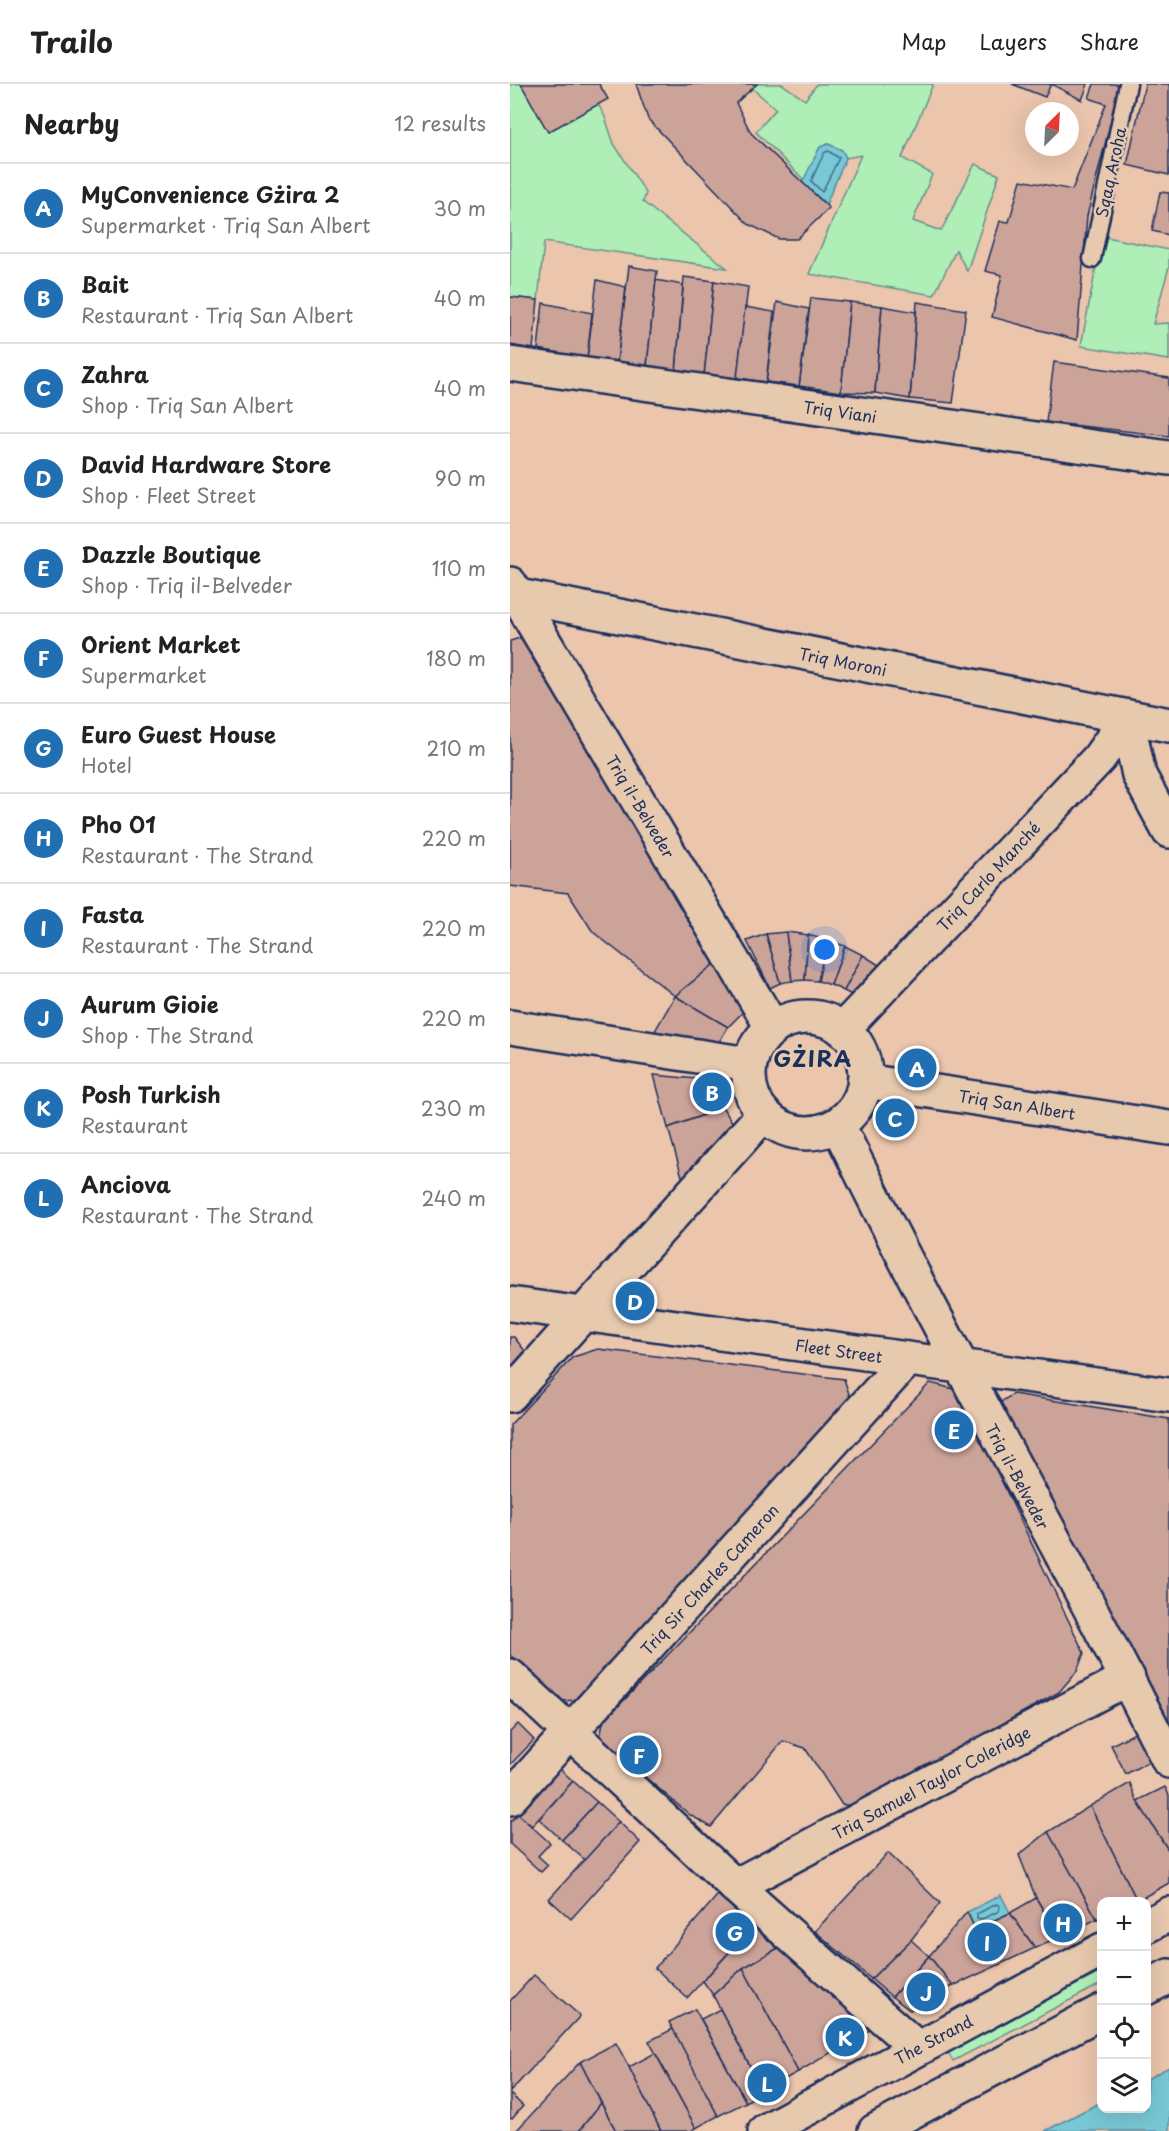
<!DOCTYPE html>
<meta charset="utf-8">
<style>
body{margin:0;font-family:"Playpen Sans",sans-serif;background:#f2f2f2;color:#222}
.controls{position:absolute;right:18px;bottom:18px;display:grid;overflow:hidden;border-radius:12px;box-shadow:0 6px 24px #0002}
.controls button{width:54px;height:54px;display:grid;place-items:center;padding:0;border:0;border-bottom:2px solid #e0e0e0;background:#fff;color:#222;font:30px sans-serif}
.compass{position:absolute;left:515px;top:18px;width:54px;height:54px;border-radius:50%;background:#fff;box-shadow:0 6px 24px #0002;rotate:24deg}
.you{position:absolute;left:315px;top:866px;width:21px;height:21px;margin:-15px;border:4px solid #fff;border-radius:50%;background:#1a73e8;box-shadow:0 0 0 9px #1a73e833}
.badge{display:grid;place-items:center;width:39px;height:39px;border-radius:50%;background:#1f6fb2;color:#fff;font-size:20px;font-weight:700}
.pin{position:absolute;translate:-50% -50%;border:3px solid #fff;box-shadow:0 2px 6px #0006}
.list{margin:0;padding:0;list-style:none}
h2{display:flex;justify-content:space-between;align-items:center;height:78px;margin:0;padding:0 24px;font-size:26px}
h2 small{font-size:20px;font-weight:400;color:#767676}
.list li{display:grid;grid-template-columns:39px 1fr auto;gap:18px;align-items:center;box-sizing:border-box;height:90px;padding:0 24px;border-top:2px solid #e0e0e0}
.list b{display:block;font-size:22px;white-space:nowrap}
.list p{margin:0;font-size:20px;white-space:nowrap;color:#767676}
.list em{font-size:20px;font-style:normal;color:#767676}
.icon{flex:none;width:33px;height:33px;fill:none;stroke:currentColor;stroke-width:2;stroke-linecap:round;stroke-linejoin:round}
.map{position:relative;flex:none;width:659px;height:2047px;overflow:hidden}
header{display:flex;align-items:center;gap:36px;box-sizing:border-box;height:84px;padding:0 30px;background:#fff;border-bottom:2px solid #e0e0e0}
header strong{font-size:28px}
nav{display:flex;gap:33px;margin-inline-start:auto;font-size:21px}
main{display:flex}
aside{flex:1;background:#fff}
.map>svg:first-child{display:block}
.green{fill:#afefb7;stroke:#658f8a;stroke-width:1.5}
.water{fill:#79c8d5;stroke:#538ba5;stroke-width:1.5}
.lines{fill:none;stroke-linecap:round;stroke-linejoin:round}
.shore{stroke:#416c8e;stroke-width:1.5}
.building{fill:#cca399;stroke:#1b2f5e;stroke-width:1.5}
.lane-casing{stroke:#1b2f5e;stroke-width:21}
.street-casing{stroke:#1b2f5e;stroke-width:38}
.secondary-casing{stroke:#1b2f5e;stroke-width:38}
.lane{stroke:#e7c9ae;stroke-width:16}
.street{stroke:#e7c9ae;stroke-width:33}
.secondary{stroke:#e7c9ae;stroke-width:33}
.labels{text-anchor:middle;dominant-baseline:central;stroke-width:5;stroke-linejoin:round;paint-order:stroke}
.street-label{font-size:16px;fill:#1b2f5e;stroke:#e7c9ae}
.district-label{font-size:22px;font-weight:bold;letter-spacing:1.5px;fill:#1b2f5e;stroke:#e7c9ae}
</style>
<header>
<strong>Trailo</strong>
<nav><a>Map</a><a>Layers</a><a>Share</a></nav>
</header>
<main>
<aside>
<h2>Nearby<small>12 results</small></h2>
<ul class="list">
<li><span class="badge">A</span><div><b>MyConvenience Gżira 2</b><p>Supermarket · Triq San Albert</p></div><em>30 m</em></li>
<li><span class="badge">B</span><div><b>Bait</b><p>Restaurant · Triq San Albert</p></div><em>40 m</em></li>
<li><span class="badge">C</span><div><b>Zahra</b><p>Shop · Triq San Albert</p></div><em>40 m</em></li>
<li><span class="badge">D</span><div><b>David Hardware Store</b><p>Shop · Fleet Street</p></div><em>90 m</em></li>
<li><span class="badge">E</span><div><b>Dazzle Boutique</b><p>Shop · Triq il-Belveder</p></div><em>110 m</em></li>
<li><span class="badge">F</span><div><b>Orient Market</b><p>Supermarket</p></div><em>180 m</em></li>
<li><span class="badge">G</span><div><b>Euro Guest House</b><p>Hotel</p></div><em>210 m</em></li>
<li><span class="badge">H</span><div><b>Pho 01</b><p>Restaurant · The Strand</p></div><em>220 m</em></li>
<li><span class="badge">I</span><div><b>Fasta</b><p>Restaurant · The Strand</p></div><em>220 m</em></li>
<li><span class="badge">J</span><div><b>Aurum Gioie</b><p>Shop · The Strand</p></div><em>220 m</em></li>
<li><span class="badge">K</span><div><b>Posh Turkish</b><p>Restaurant</p></div><em>230 m</em></li>
<li><span class="badge">L</span><div><b>Anciova</b><p>Restaurant · The Strand</p></div><em>240 m</em></li>
</ul>
</aside>
<div class="map">
<svg width="659" height="2047" viewBox="0 0 659 2047">
<rect width="100%" height="100%" fill="#ebc5ac"/>
<filter id="ink" filterUnits="userSpaceOnUse"><feTurbulence type="fractalNoise" baseFrequency=".0167" numOctaves="2"/><feDisplacementMap in="SourceGraphic" scale="12" xChannelSelector="R" yChannelSelector="G"/><feConvolveMatrix kernelMatrix="1 2 1 2 8 2 1 2 1" color-interpolation-filters="sRGB"/></filter>
<g filter="url(#ink)">
<g class="green">
<polygon points="0,0 11,0 38,48 88,20 95,33 104,60 136,109 133,118 217,184 34,158 28,216 0,213"/>
<polygon points="247,0 272,0 295,16 307,0 423,0 392,74 422,90 403,137 431,147 465,80 489,91 457,187 446,166 424,211 299,190 351,71 336,74 332,66 318,60 310,63 294,96 246,48 266,25 242,4"/>
<polygon points="592,152 659,166 659,183 643,240 659,239 659,276 571,262"/>
<polygon points="591,1888 591,1900 443,1977 437,1967"/>
</g>
<g class="water">
<polygon points="318,60 332,66 336,74 316,120 292,99 310,63"/>
<polygon points="491,1811 500,1829 465,1845 457,1828"/>
<polygon points="659,1983 659,2047 535,2047 591,2018 592,2024 636,2024 637,1995"/>
</g>
<g class="lines">
<g class="shore">
<polygon points="318,67 329,74 312,108 301,97 314,69"/>
<polygon points="486,1820 490,1822 489,1827 470,1836 467,1835 467,1830"/>
</g>
</g>
<g class="building">
<polygon points="11,0 89,0 98,15 38,48"/>
<polygon points="126,0 247,0 226,19 241,49 319,124 287,155 269,155 238,140 138,35"/>
<polygon points="502,0 541,0 535,13"/>
<polygon points="541,0 578,0 572,16"/>
<polygon points="584,0 610,0 577,132 567,256 482,233 492,191 475,187 490,137 499,138 511,96 562,106 596,20 579,14"/>
<polygon points="635,0 659,0 659,91 617,81"/>
<polygon points="650,108 659,109 659,151 642,147"/>
<polygon points="119,182 147,187 137,282 107,278"/>
<polygon points="174,193 204,197 194,292 166,287"/>
<polygon points="87,196 116,203 107,278 77,274"/>
<polygon points="146,196 173,201 166,287 137,282"/>
<polygon points="204,197 238,203 227,294 194,292"/>
<polygon points="0,213 28,216 23,265 0,261"/>
<polygon points="301,214 340,218 331,308 289,302"/>
<polygon points="267,218 299,225 289,302 256,298"/>
<polygon points="340,218 372,222 365,309 331,308"/>
<polygon points="407,218 456,226 443,319 400,315"/>
<polygon points="33,219 82,229 77,274 28,265"/>
<polygon points="372,222 406,228 400,315 365,309"/>
<polygon points="235,223 264,228 256,298 227,294"/>
<polygon points="544,278 659,294 659,352 536,338"/>
<polygon points="10,554 208,877 165,912 83,848 58,809 0,802 0,557"/>
<polygon points="276,848 282,897 270,899 256,850"/>
<polygon points="276,848 298,851 295,896 282,897"/>
<polygon points="256,850 270,899 260,904 237,857"/>
<polygon points="298,851 317,856 308,897 295,896"/>
<polygon points="317,856 335,862 321,901 308,897"/>
<polygon points="335,862 353,871 334,907 321,901"/>
<polygon points="353,871 369,881 345,913 334,907"/>
<polygon points="208,877 238,923 218,943 165,912"/>
<polygon points="165,912 218,943 205,965 142,952"/>
<polygon points="144,991 208,997 213,1024 158,1044"/>
<polygon points="213,1024 230,1050 173,1096 158,1044"/>
<polygon points="0,1253 4,1253 15,1267 0,1284"/>
<polygon points="88,1265 334,1295 340,1313 70,1616 49,1617 0,1571 0,1341 63,1273"/>
<polygon points="420,1299 448,1306 574,1569 567,1587 549,1608 347,1721 332,1721 295,1664 273,1657 201,1743 180,1731 90,1655 93,1638"/>
<polygon points="503,1310 659,1335 659,1652 485,1322"/>
<polygon points="8,1640 24,1656 0,1681 0,1648"/>
<polygon points="631,1646 645,1674 616,1690 601,1661"/>
<polygon points="49,1684 63,1697 22,1742 8,1730"/>
<polygon points="63,1697 87,1718 52,1756 29,1735"/>
<polygon points="620,1699 627,1717 659,1767 659,1799 627,1817 580,1722"/>
<polygon points="655,1703 659,1711 659,1767 627,1717"/>
<polygon points="87,1718 109,1738 75,1776 52,1756"/>
<polygon points="580,1722 627,1817 592,1818 592,1833 587,1835 538,1748"/>
<polygon points="8,1730 40,1759 28,1772 38,1781 31,1788 0,1760 0,1738"/>
<polygon points="109,1738 130,1758 61,1835 39,1815"/>
<polygon points="538,1748 587,1835 549,1853 526,1814 509,1771"/>
<polygon points="378,1769 430,1819 401,1856 361,1895 305,1847"/>
<polygon points="212,1806 247,1838 177,1914 145,1884"/>
<polygon points="526,1814 549,1853 525,1864 500,1829"/>
<polygon points="457,1828 465,1845 500,1829 525,1864 443,1902 419,1872"/>
<polygon points="247,1838 272,1862 233,1884 203,1911 193,1897"/>
<polygon points="401,1856 419,1872 382,1913 361,1895"/>
<polygon points="272,1862 365,1943 288,1988 233,1884"/>
<polygon points="419,1872 443,1902 400,1926 382,1913"/>
<polygon points="233,1884 288,1988 253,2007 203,1911"/>
<polygon points="24,1891 70,1932 0,2008 0,1917"/>
<polygon points="185,1925 236,2018 208,2032 159,1938"/>
<polygon points="210,1925 253,2007 236,2018 191,1935"/>
<polygon points="163,1945 208,2032 186,2044 139,1957"/>
<polygon points="106,1959 119,1983 151,2047 106,2047 70,1978"/>
<polygon points="145,1969 186,2044 181,2047 151,2047 119,1983"/>
<polygon points="70,1978 91,2019 69,2047 6,2047"/>
<polygon points="0,2010 13,2022 2,2035 0,2034"/>
<polygon points="91,2019 106,2047 69,2047"/>
</g>
<g class="lines">
<defs>
<polyline id="lane" points="582,175 618,0"/>
<g id="street">
<polyline points="0,280 659,374"/>
<polyline points="0,500 262,943"/>
<polyline points="0,514 8,512 659,641"/>
<polyline points="617,634 629,691 659,747"/>
<circle cx="297" cy="991" r="58"/>
<polyline points="0,943 239,980"/>
<polyline points="333,945 589,674 617,634"/>
<polyline points="355,997 659,1044"/>
<path d="M328 1041C432 1256 552 1463 659 1677"/>
<polyline points="0,1220 659,1311"/>
<polyline points="0,1311 253,1031"/>
<polyline points="0,1592 225,1802 406,1963"/>
<polyline points="0,1714 397,1276"/>
<polyline points="225,1802 618,1594"/>
</g>
<g id="secondary">
<polyline points="636,1842 659,1830"/>
<polyline points="636,1904 659,1892"/>
<polyline points="255,2047 592,1866"/>
<polyline points="365,2047 592,1927"/>
</g>
</defs>
<use href="#lane" class="lane-casing"/>
<use href="#street" class="street-casing"/>
<use href="#secondary" class="secondary-casing"/>
<use href="#lane" class="lane"/>
<use href="#street" class="street"/>
<use href="#secondary" class="secondary"/>
</g>
</g>
<g class="labels">
<g class="street-label">
<text transform="translate(600 88) rotate(-78)">Sqaq Aroha</text>
<text transform="translate(330 327) rotate(8)">Triq Viani</text>
<text transform="translate(333 577) rotate(11)">Triq Moroni</text>
<text transform="translate(131 722) rotate(59)">Triq il-Belveder</text>
<text transform="translate(478 792) rotate(-47)">Triq Carlo Manché</text>
<text transform="translate(507 1020) rotate(9)">Triq San Albert</text>
<text transform="translate(329 1266) rotate(8)">Fleet Street</text>
<text transform="translate(508 1392) rotate(62)">Triq il-Belveder</text>
<text transform="translate(199 1495) rotate(-48)">Triq Sir Charles Cameron</text>
<text transform="translate(421 1698) rotate(-28)">Triq Samuel Taylor Coleridge</text>
<text transform="translate(423 1955) rotate(-28)">The Strand</text>
</g>
<g class="district-label">
<text x="303" y="973">GŻIRA</text>
</g>
</g>
</svg>
<div class="controls">
<button>+</button>
<button>−</button>
<button><svg class="icon" aria-label="locate" viewBox="0 0 24 24"><circle cx="12" cy="12" r="6"/><path d="M12 2v4M12 18v4M2 12h4M18 12h4"/></svg></button>
<button><svg class="icon" aria-label="layers" viewBox="0 0 24 24"><path d="M12 4l9 5-9 5-9-5zM3 14l9 5 9-5"/></svg></button>
</div>
<svg class="compass" viewBox="-18 -18 36 36"><path d="M0-13l5 13h-10z" fill="#e53935"/><path d="M0 13l5-13h-10z" fill="#767676"/></svg>
<div class="you"></div>
<div class="pin badge" style="left:407px;top:984px">A</div>
<div class="pin badge" style="left:202px;top:1008px">B</div>
<div class="pin badge" style="left:385px;top:1034px">C</div>
<div class="pin badge" style="left:125px;top:1217px">D</div>
<div class="pin badge" style="left:444px;top:1346px">E</div>
<div class="pin badge" style="left:129px;top:1671px">F</div>
<div class="pin badge" style="left:225px;top:1848px">G</div>
<div class="pin badge" style="left:553px;top:1839px">H</div>
<div class="pin badge" style="left:477px;top:1858px">I</div>
<div class="pin badge" style="left:416px;top:1908px">J</div>
<div class="pin badge" style="left:335px;top:1953px">K</div>
<div class="pin badge" style="left:257px;top:1999px">L</div>
</div>
</main>
